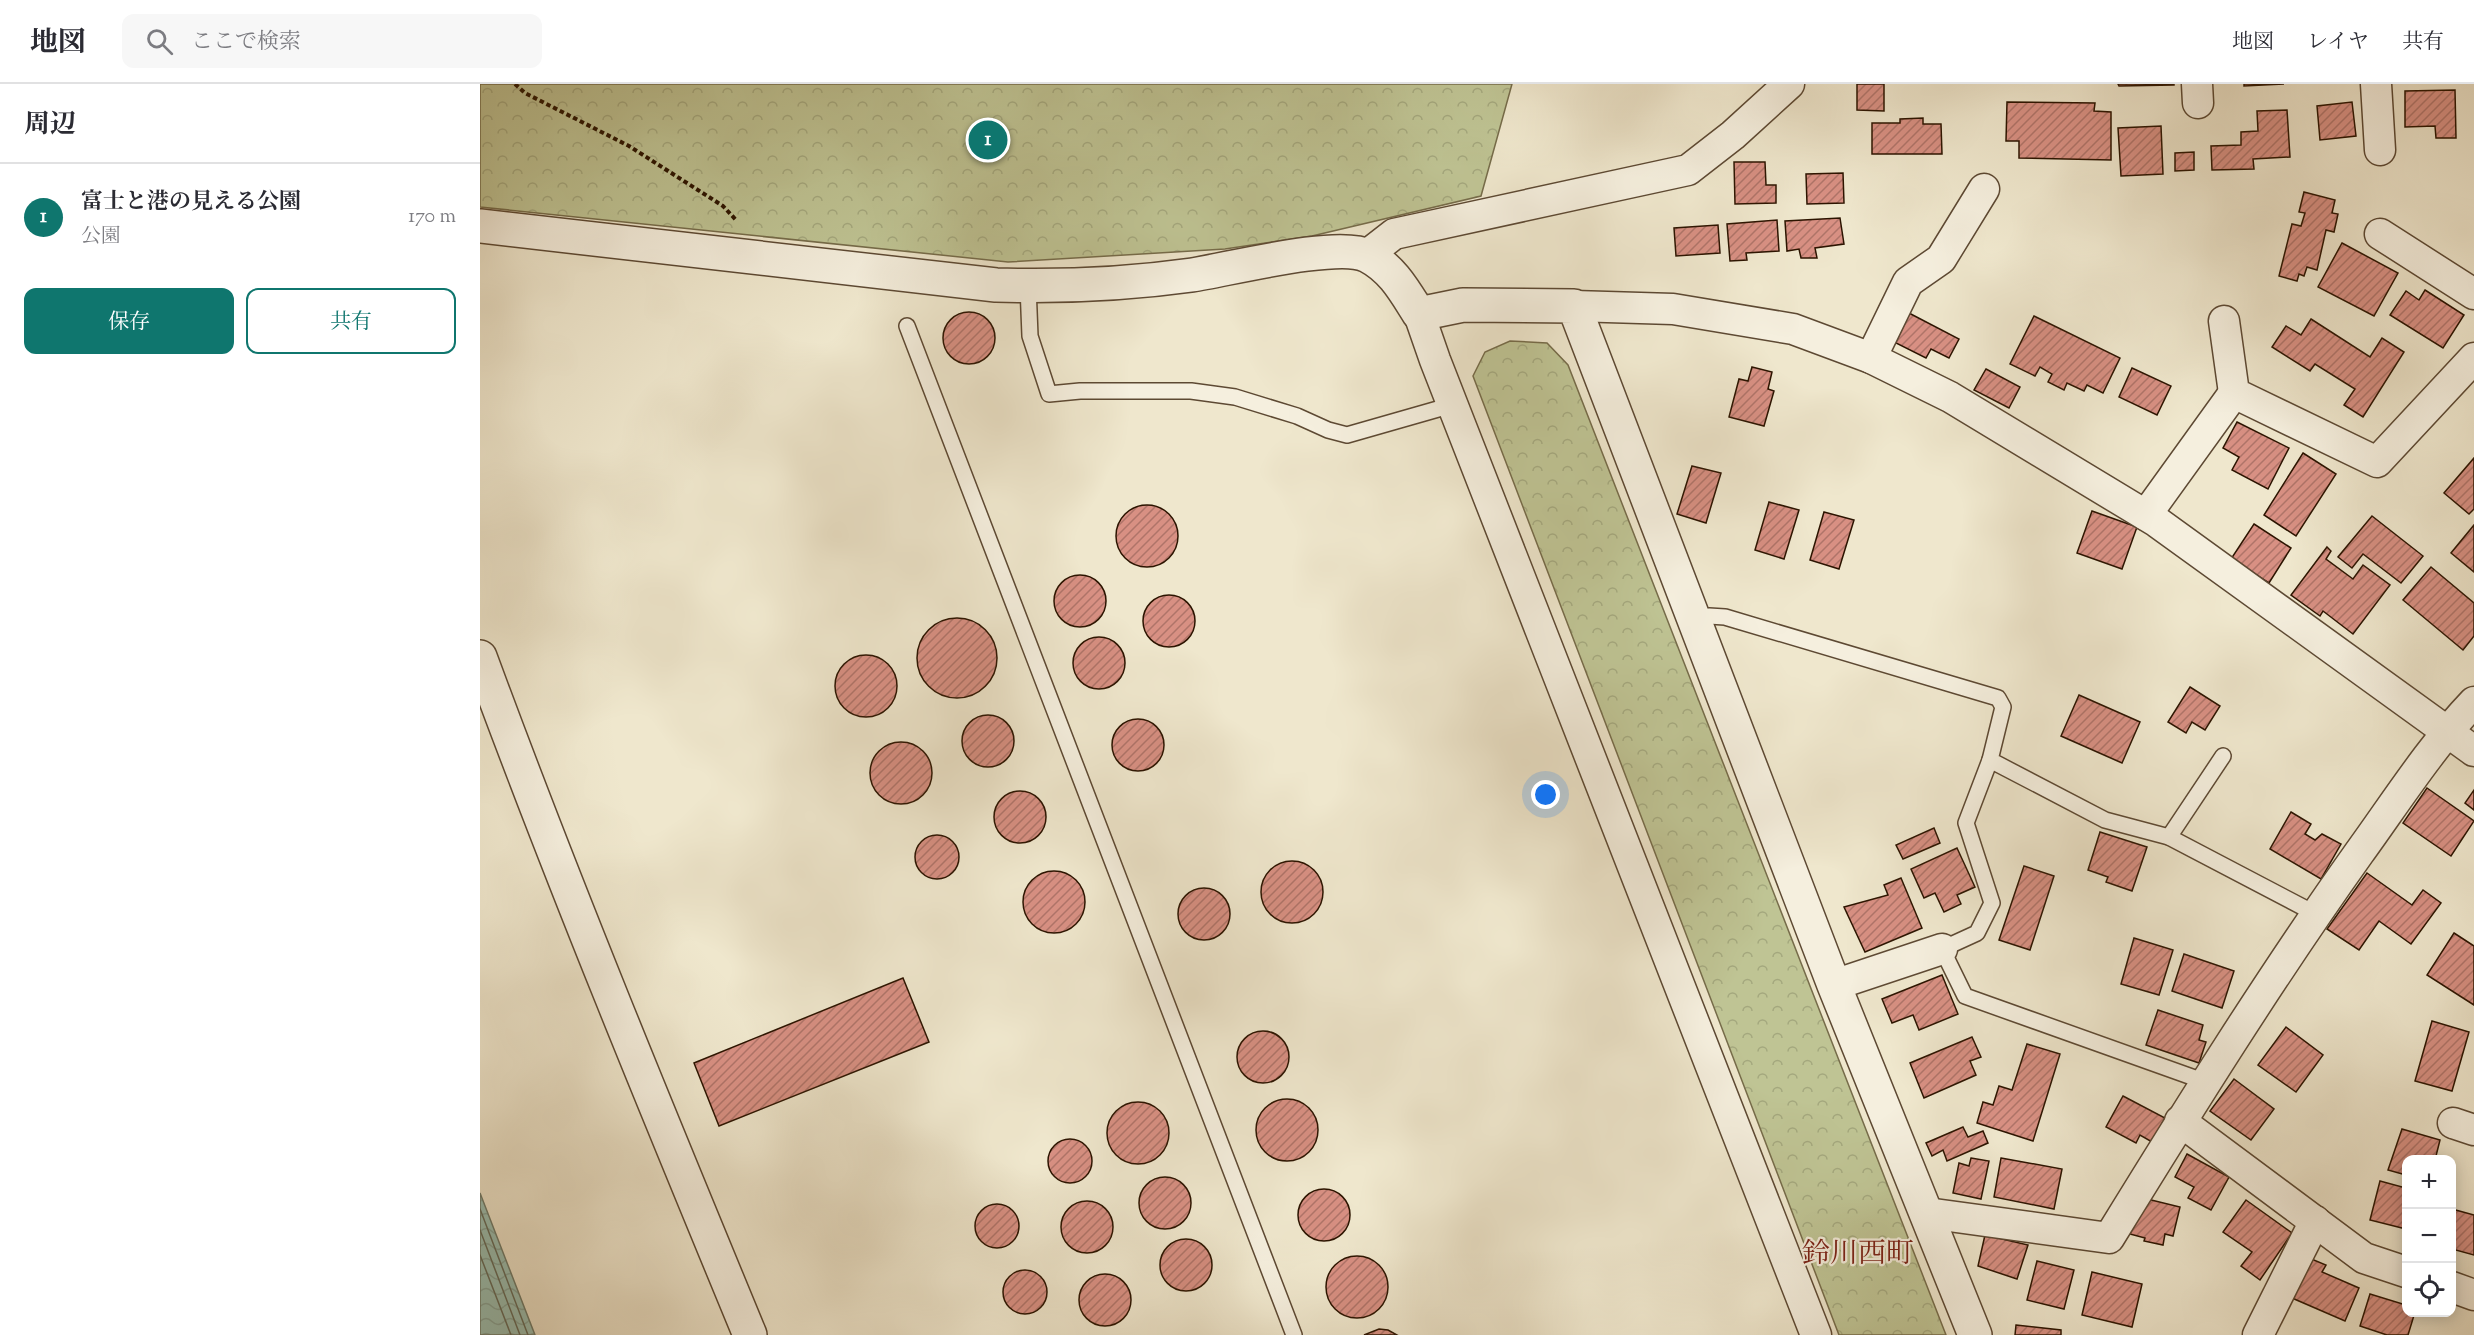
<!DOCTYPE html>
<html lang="ja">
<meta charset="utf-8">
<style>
body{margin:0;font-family:"Sorts Mill Goudy","Noto Serif JP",serif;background:#f7f7f7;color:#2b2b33}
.controls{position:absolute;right:18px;bottom:18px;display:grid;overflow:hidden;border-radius:12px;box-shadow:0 3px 15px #0003}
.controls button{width:54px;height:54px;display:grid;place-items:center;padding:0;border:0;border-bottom:2px solid #e1e1e2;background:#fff;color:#2b2b33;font:30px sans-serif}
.you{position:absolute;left:1066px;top:711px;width:21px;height:21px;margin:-15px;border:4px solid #fff;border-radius:50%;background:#1a73e8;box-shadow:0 0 0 9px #1a73e833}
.badge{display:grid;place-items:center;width:39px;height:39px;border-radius:50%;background:#0f766e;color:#fff;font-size:20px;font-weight:700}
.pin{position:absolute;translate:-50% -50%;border:3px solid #fff;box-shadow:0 2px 6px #0006}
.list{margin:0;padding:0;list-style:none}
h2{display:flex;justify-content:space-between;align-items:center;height:78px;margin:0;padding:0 24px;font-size:26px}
h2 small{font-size:20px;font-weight:400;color:#7c7c81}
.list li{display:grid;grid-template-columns:39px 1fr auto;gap:18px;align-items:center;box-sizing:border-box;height:108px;padding:0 24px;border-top:2px solid #e1e1e2}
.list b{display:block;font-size:22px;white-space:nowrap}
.list p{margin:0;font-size:20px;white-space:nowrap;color:#7c7c81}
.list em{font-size:20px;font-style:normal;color:#7c7c81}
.actions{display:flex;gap:12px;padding:18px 24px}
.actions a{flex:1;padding:14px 0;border:2px solid #0f766e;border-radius:12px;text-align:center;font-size:21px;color:#0f766e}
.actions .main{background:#0f766e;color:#fff}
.icon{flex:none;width:33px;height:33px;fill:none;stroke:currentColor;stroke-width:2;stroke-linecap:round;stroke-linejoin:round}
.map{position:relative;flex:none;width:1994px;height:1251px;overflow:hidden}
header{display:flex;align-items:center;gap:36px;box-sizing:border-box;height:84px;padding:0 30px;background:#fff;border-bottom:2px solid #e1e1e2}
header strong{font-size:28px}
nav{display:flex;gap:33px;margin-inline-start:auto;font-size:21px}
.search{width:420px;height:54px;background:#f7f7f7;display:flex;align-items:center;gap:15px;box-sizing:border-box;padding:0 21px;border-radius:12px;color:#7c7c81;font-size:22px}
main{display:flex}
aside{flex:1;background:#fff}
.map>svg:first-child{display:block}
.forest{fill:url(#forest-crowns);stroke:#766c4a;stroke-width:1.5}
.water{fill:url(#water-waves);stroke:#6e7b6b;stroke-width:1.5}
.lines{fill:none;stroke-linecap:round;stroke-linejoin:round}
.shore{stroke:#636a5a;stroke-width:1.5}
.building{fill:url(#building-hatch);stroke:#2c1400;stroke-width:1.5}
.service-casing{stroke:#5d4933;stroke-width:18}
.minor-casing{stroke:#5d4933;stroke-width:33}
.tertiary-casing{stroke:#5d4933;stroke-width:36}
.path{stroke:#2c1400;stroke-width:4;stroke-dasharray:4.5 3;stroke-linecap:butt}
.service{stroke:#f5efde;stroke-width:15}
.minor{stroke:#f5efde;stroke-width:30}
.tertiary{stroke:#f5efde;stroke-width:33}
.labels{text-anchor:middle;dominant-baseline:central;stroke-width:4.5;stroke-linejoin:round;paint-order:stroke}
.quarter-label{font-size:28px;fill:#7a1f14;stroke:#f5efde}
</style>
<header>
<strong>地図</strong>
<div class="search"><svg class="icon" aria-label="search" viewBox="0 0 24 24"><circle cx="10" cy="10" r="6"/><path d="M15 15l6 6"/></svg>ここで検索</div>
<nav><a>地図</a><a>レイヤ</a><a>共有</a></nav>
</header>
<main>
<aside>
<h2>周辺<small></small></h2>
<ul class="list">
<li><span class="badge">1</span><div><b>富士と港の見える公園</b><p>公園</p></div><em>170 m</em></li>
</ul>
<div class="actions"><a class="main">保存</a><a>共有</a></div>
</aside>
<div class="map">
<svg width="1994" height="1251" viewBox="0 0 1994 1251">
<defs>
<pattern id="forest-crowns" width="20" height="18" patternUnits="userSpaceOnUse" patternTransform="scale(1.5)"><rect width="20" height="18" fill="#bfc494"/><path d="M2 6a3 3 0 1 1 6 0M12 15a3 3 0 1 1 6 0" fill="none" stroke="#a4a87e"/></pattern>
<pattern id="water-waves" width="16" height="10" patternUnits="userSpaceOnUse" patternTransform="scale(1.5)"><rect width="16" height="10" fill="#9ac0b3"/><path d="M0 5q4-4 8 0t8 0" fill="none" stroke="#85a498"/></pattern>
<pattern id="building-hatch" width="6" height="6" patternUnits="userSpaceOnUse" patternTransform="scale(1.5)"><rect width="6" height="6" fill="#d89083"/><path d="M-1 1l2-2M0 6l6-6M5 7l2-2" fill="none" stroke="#af7469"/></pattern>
</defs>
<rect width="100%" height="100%" fill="#efe7cd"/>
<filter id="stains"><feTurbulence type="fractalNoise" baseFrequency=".00333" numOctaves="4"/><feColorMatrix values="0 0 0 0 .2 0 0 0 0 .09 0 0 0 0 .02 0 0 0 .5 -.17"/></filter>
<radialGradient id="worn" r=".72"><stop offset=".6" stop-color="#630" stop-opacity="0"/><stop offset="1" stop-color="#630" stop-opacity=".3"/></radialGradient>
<g class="forest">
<polygon points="0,0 1032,0 1001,112 832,152 745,165 528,178 0,123"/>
<polygon points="1030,257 1067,259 1088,281 1466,1251 1359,1251 993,292 1005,268"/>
</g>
<polygon class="water" points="0,1109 55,1251 0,1251"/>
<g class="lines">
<g class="shore">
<polyline points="0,1125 48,1251"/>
<polyline points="0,1146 40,1251"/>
<polyline points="0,1171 31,1251"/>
</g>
</g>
<g class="building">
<polygon points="1377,0 1404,0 1404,27 1377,26"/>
<polygon points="1638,0 1694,0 1694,1 1639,2"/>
<polygon points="1764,0 1804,0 1764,2"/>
<polygon points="1975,6 1976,54 1956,54 1955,42 1925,43 1925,7"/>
<polygon points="1527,18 1615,19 1614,27 1631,28 1631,76 1539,74 1539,57 1526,57"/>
<polygon points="1872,18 1876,52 1840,56 1837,22"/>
<polygon points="1807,26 1810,73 1773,75 1774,85 1732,86 1731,62 1761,61 1761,48 1778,47 1777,27"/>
<polygon points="1443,34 1443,40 1461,40 1462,70 1392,70 1392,39 1420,39 1420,35"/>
<polygon points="1681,42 1683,90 1641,92 1638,44"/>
<polygon points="1714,68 1714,86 1695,87 1695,69"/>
<polygon points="1254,78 1285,78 1286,101 1296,101 1296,119 1255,120"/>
<polygon points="1363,89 1364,119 1327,120 1326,90"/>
<polygon points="1824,108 1855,116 1852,129 1858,130 1854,148 1846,146 1837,186 1827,183 1824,192 1819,190 1817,197 1799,192 1812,140 1821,142 1825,129 1819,128"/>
<polygon points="1360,134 1364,160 1335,164 1337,174 1321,174 1319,165 1307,167 1305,137"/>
<polygon points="1297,136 1299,167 1266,169 1267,176 1250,177 1247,140"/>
<polygon points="1238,141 1240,169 1196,172 1194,144"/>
<polygon points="1862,159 1918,189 1894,232 1838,203"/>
<polygon points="1945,206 1984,231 1963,264 1910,231 1926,207 1939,216"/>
<circle cx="489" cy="254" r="26"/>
<polygon points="1427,228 1479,255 1469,274 1451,265 1446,274 1412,257"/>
<polygon points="1554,232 1640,274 1623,309 1607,301 1604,307 1587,299 1584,306 1568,298 1572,290 1560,283 1555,292 1530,280"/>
<polygon points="1831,235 1890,273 1902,254 1924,268 1883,333 1864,321 1875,305 1835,280 1830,287 1792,263 1806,242 1821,251"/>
<polygon points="1272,283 1292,288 1288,305 1294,307 1284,342 1249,333 1259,295 1268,297"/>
<polygon points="1652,284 1691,302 1677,331 1639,313"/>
<polygon points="1506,285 1540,303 1529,324 1494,306"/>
<polygon points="1757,338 1809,364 1788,405 1752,386 1759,373 1743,364"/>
<polygon points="1823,369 1856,390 1816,452 1784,431"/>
<polygon points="1994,374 1994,425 1989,430 1964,409"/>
<polygon points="1212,382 1241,389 1226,439 1197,430"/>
<polygon points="1289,418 1319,426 1304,475 1275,466"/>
<circle cx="667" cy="452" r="31"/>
<polygon points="1612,427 1657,443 1642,485 1597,469"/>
<polygon points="1344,428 1374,436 1359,485 1330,476"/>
<polygon points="1892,432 1943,472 1921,499 1883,470 1872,484 1858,473"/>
<polygon points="1774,440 1811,464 1789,499 1751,475"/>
<polygon points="1994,441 1994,488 1971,469"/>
<polygon points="1847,463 1851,467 1846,475 1873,495 1883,481 1910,501 1873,550 1843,527 1840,532 1811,511"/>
<polygon points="1951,483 1994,519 1994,552 1983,566 1923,516"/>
<circle cx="600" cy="517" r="26"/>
<circle cx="689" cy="537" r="26"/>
<circle cx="477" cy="574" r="40"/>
<circle cx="619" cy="579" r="26"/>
<circle cx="386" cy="602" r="31"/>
<polygon points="1710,603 1740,622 1725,646 1712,638 1706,649 1688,638"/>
<polygon points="1599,611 1660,638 1642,679 1581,652"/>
<circle cx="508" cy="657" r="26"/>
<circle cx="658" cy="661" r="26"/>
<circle cx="421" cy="689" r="31"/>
<polygon points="1947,704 1994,737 1971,772 1923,739"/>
<polygon points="1994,706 1994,726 1985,719"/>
<circle cx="540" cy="733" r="26"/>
<polygon points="1811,728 1831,740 1825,750 1835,756 1842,750 1861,760 1841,795 1790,765"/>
<polygon points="1454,744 1460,759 1423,775 1416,761"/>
<polygon points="1620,748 1667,763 1652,807 1626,798 1628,793 1608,786"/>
<circle cx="457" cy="773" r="22"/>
<polygon points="1477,764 1495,803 1477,811 1481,820 1464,828 1455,809 1444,814 1431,785"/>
<circle cx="812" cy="808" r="31"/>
<polygon points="1544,782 1574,792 1550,866 1519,856"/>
<circle cx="574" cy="818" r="31"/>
<polygon points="1887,789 1932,821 1943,806 1961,819 1931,860 1899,837 1879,866 1847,845"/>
<polygon points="1421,794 1442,844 1385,868 1364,823 1408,811 1404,801"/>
<circle cx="724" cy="830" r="26"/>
<polygon points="1974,849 1994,862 1994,921 1947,891"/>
<polygon points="1654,854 1693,866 1679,911 1641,900"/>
<polygon points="1704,870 1754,887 1742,924 1692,907"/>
<polygon points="1462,891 1478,930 1439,946 1433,931 1412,939 1402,915"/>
<polygon points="423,894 449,958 239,1042 214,979"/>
<polygon points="1678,926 1723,941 1719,956 1726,958 1719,979 1666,961"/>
<polygon points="1952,937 1989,948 1972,1007 1935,997"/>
<polygon points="1806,943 1843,971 1816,1008 1778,981"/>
<circle cx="783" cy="973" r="26"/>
<polygon points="1492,953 1501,973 1490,977 1496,991 1444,1014 1430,979"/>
<polygon points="1547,960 1580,970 1553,1057 1497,1039 1503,1018 1513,1021 1519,1002 1532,1006"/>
<polygon points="1754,995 1794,1025 1771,1056 1730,1027"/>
<polygon points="1643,1012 1685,1034 1672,1058 1660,1051 1656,1059 1626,1043"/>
<circle cx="807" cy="1046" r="31"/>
<circle cx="658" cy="1049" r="31"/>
<polygon points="1483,1043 1488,1053 1503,1047 1508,1059 1467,1077 1463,1066 1452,1072 1446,1059"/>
<polygon points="1922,1045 1960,1056 1955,1076 1926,1076 1926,1091 1908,1086"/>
<circle cx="590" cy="1077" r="22"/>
<polygon points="1707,1070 1749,1093 1731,1126 1708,1114 1714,1103 1695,1093"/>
<polygon points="1491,1074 1509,1077 1501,1115 1473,1109 1479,1079 1489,1082"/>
<polygon points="1521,1074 1582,1085 1574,1125 1514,1113"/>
<circle cx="685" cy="1119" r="26"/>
<polygon points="1900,1097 1926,1104 1926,1145 1890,1136"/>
<circle cx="844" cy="1131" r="26"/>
<polygon points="1659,1113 1700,1123 1693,1152 1685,1150 1683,1161 1664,1157 1665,1154 1650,1150"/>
<polygon points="1766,1116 1812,1149 1780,1196 1761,1182 1772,1168 1743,1148"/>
<circle cx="607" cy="1143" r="26"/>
<circle cx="517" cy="1142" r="22"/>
<polygon points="1972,1125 1994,1131 1994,1171 1972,1165"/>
<polygon points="1505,1151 1548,1161 1537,1195 1498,1182"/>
<circle cx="706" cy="1181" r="26"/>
<circle cx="877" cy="1203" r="31"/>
<polygon points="1829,1174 1846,1181 1842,1188 1879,1204 1865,1237 1812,1214"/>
<polygon points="1557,1177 1594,1186 1584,1225 1547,1216"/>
<circle cx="545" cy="1208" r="22"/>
<polygon points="1612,1188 1662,1200 1652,1243 1602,1231"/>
<circle cx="625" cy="1216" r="26"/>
<polygon points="1890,1210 1926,1221 1926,1228 1935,1228 1928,1251 1907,1251 1880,1242"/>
<polygon points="1536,1241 1581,1246 1581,1251 1535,1251"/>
<polygon points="899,1245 908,1246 917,1251 884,1251"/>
</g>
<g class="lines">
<defs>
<g id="service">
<polyline points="548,202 550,252 569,310 600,307 711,307 755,313 817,332 848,346 867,351 972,321"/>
<polyline points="427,242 814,1251"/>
<polyline points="1213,536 1229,532 1245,533 1518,614 1523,623 1510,676 1625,736 1689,753 1836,830"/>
<polyline points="1510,676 1486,739 1512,819 1497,849 1462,865 1485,912 1726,998"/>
<polyline points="1689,753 1743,672"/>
</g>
<g id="minor">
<polyline points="1717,0 1718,19"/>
<polyline points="1896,0 1900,66"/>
<polyline points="1900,150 1994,210"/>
<polyline points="887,171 914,150 1208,86 1253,51 1309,0"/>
<polyline points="1094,222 1193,225 1313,245 1391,274 1470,313 1677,438 1994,667"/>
<polyline points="939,230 955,276 1336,1251"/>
<polyline points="1744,237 1754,309 1897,378 1994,274"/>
<polyline points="1391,274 1428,198 1461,175 1504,105"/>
<polyline points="1666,431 1754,309"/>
<polyline points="1354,901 1462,865"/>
<polyline points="1700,1037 1884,1174 1926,1188"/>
<polyline points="1973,1039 1994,1046"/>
<path d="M1447 1129 1629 1154C1709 1024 1790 894 1879 769 1916 718 1950 664 1994 618"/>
<polyline points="1972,1203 1994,1211"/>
<polyline points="1778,1251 1835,1137"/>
</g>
<g id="tertiary">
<path d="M0 142 516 201C581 203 647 200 712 191 750 185 859 157 888 172 913 185 925 208 939 230L983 221 1094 222 1354 901 1495 1251"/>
<path d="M0 573C84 801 177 1026 270 1251"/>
</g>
</defs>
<use href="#service" class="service-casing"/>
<use href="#minor" class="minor-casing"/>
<use href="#tertiary" class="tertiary-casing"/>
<polyline class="path" points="35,0 45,9 149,62 243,122 257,137"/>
<use href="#service" class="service"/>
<use href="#minor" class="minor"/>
<use href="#tertiary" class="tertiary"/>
</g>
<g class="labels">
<g class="quarter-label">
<text x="1378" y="1171">鈴川西町</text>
</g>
</g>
<rect width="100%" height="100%" filter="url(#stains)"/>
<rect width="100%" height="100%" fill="url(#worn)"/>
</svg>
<div class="controls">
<button>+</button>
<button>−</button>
<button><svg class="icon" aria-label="locate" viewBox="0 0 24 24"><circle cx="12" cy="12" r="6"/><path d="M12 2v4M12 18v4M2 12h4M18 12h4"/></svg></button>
</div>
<div class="you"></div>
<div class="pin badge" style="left:508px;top:56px">1</div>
</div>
</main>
